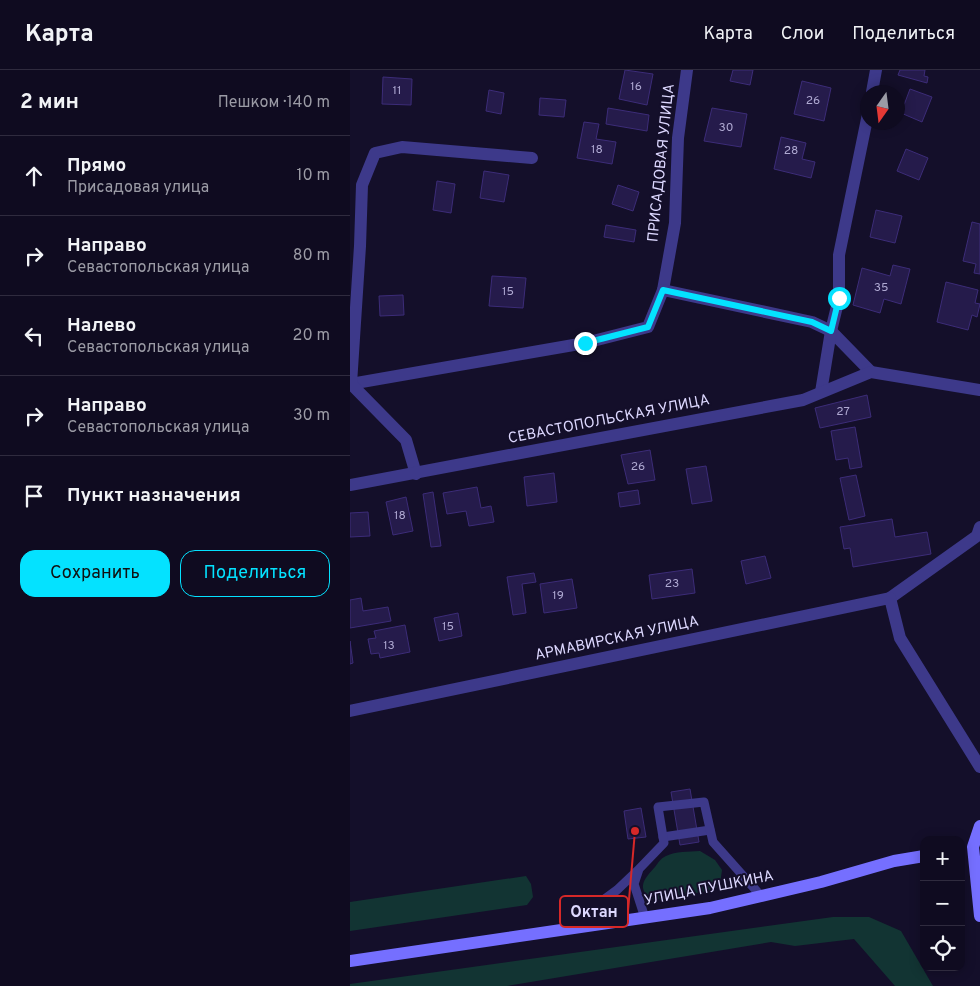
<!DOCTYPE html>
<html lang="ru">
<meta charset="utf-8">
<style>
body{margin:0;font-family:Overpass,sans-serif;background:#181429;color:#f1f3f6}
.controls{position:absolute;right:15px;bottom:15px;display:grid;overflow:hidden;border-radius:10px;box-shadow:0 2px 12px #0003}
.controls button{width:45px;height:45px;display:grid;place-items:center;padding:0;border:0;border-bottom:1px solid #2f2b3e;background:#0f0b20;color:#f1f3f6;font:25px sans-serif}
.compass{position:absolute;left:510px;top:15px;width:45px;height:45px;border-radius:50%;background:#0f0b20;box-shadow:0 2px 12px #0003;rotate:194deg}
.stop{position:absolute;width:15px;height:15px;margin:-11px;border:4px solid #04e2ff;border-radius:50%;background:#fff}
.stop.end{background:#04e2ff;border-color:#fff;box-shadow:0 1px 5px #0008}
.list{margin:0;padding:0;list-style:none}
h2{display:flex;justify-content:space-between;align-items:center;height:65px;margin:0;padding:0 20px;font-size:21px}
h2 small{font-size:16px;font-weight:400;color:#9b9ba5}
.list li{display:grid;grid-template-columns:32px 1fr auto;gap:15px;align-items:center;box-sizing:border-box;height:80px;padding:0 20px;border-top:1px solid #2f2b3e}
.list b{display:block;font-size:19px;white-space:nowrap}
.list p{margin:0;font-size:16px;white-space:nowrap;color:#9b9ba5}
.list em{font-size:16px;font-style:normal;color:#9b9ba5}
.actions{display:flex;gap:10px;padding:15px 20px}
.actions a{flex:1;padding:11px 0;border:1px solid #04e2ff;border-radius:15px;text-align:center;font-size:18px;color:#04e2ff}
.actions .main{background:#04e2ff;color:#111}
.icon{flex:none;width:28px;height:28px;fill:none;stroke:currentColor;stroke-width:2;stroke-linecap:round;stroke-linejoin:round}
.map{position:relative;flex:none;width:630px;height:916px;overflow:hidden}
header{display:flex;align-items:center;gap:30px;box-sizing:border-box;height:70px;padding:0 25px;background:#0f0b20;border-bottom:1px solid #2f2b3e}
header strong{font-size:24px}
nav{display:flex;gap:28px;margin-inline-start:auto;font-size:18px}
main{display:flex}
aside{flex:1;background:#0f0b20}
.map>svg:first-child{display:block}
.green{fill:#123433}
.building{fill:#251b4b;stroke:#3c2c78}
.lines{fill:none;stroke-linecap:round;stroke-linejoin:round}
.lane{stroke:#3d398a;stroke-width:9}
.street{stroke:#3d398a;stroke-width:12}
.secondary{stroke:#756fff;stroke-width:12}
.route{stroke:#04e2ff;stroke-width:6}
.labels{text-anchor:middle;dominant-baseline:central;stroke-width:4;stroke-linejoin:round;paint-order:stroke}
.number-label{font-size:12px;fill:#afa9d2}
.street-label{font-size:15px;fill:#ddd8ff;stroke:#140f2a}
.leader{fill:none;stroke:#d62828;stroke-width:2}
.callout-dot{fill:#d62828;stroke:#140f2a;stroke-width:2}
.callout{fill:#140f2a;stroke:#d62828;stroke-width:2}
.callout-label{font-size:16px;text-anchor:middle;font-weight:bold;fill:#ddd8ff}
</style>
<header>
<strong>Карта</strong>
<nav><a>Карта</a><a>Слои</a><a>Поделиться</a></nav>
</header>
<main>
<aside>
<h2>2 мин<small>Пешком · 140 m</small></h2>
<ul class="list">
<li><svg class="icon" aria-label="ahead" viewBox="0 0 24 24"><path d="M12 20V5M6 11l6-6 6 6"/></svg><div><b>Прямо</b><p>Присадовая улица</p></div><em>10 m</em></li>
<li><svg class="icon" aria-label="right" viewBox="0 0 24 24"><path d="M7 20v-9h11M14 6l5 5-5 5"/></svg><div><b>Направо</b><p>Севастопольская улица</p></div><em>80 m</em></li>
<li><svg class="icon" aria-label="left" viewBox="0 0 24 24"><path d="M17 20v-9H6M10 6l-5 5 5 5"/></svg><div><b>Налево</b><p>Севастопольская улица</p></div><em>20 m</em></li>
<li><svg class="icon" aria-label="right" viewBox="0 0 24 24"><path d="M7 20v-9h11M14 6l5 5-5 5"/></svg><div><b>Направо</b><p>Севастопольская улица</p></div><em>30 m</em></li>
<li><svg class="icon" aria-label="arrive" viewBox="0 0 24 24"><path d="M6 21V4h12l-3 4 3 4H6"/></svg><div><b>Пункт назначения</b></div></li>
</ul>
<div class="actions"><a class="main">Сохранить</a><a>Поделиться</a></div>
</aside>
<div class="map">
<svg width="630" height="916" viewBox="0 0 630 916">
<rect width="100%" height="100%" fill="#140f2a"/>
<g class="green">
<path d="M350 781 365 790 372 800 370 814 364 820 304 830C285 819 294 809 305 797 308 793 311 788 316 786 326 781 338 782 350 781Z"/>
<polygon points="176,806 181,814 183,827 177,835 0,861 0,832"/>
<polygon points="483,847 519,847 551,861 583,916 545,916 504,869 445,876 421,872 157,916 0,916 0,914"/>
</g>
<g class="building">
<polygon points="275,0 303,4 297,35 269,29"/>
<polygon points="383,0 403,0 400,15 380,11"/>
<polygon points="550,0 575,0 574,6 578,7 577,13 548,5"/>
<polygon points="33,7 62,9 61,35 32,34"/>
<polygon points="452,11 481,18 474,51 444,44"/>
<polygon points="560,19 582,27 572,52 551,43"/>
<polygon points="139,20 154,23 151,44 136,41"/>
<polygon points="190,28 216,30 214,47 189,45"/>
<polygon points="258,38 299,45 297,61 256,54"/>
<polygon points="362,38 397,44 391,77 354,71"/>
<polygon points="234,52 249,54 246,69 266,72 262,94 227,88"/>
<polygon points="431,67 456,73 452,89 465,92 461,108 424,99"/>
<polygon points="556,79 578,88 569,110 547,101"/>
<polygon points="134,101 159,105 154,132 130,128"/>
<polygon points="87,111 105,114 101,143 83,140"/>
<polygon points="268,115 289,122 283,141 262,134"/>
<polygon points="526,140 552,146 545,173 520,167"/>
<polygon points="622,152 630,154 630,204 624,203 626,194 613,191"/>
<polygon points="256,155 286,160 284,172 254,167"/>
<polygon points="543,195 560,199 551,234 534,229 530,243 503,235 512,198 540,206"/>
<polygon points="142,206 176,208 173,238 139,236"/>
<polygon points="596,212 628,220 625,233 630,234 627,247 622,245 618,260 587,252"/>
<polygon points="53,225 54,245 30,246 29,226"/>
<polygon points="517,325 521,347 470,358 465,338"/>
<polygon points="505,357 512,397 500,399 498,388 486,390 481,361"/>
<polygon points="300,380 305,410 278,414 271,385"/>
<polygon points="356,396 362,431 342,434 336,399"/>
<polygon points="204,403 207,432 177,436 174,407"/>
<polygon points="506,405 515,446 499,450 490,408"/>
<polygon points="127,417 131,438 141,436 144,452 119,456 116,441 97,444 93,423"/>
<polygon points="288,420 290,434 270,437 268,423"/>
<polygon points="83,422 91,476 81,477 73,424"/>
<polygon points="56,427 63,461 43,465 36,432"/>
<polygon points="18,442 20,466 0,467 0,443"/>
<polygon points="542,449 545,467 577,462 581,484 503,497 500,478 494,479 490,457"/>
<polygon points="415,486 421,508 396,514 391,491"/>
<polygon points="342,499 345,523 302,529 299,505"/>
<polygon points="184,503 186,512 172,514 176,543 163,545 157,507"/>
<polygon points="222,509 227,538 194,543 190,514"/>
<polygon points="11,528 13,541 38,537 41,551 0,558 0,530"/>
<polygon points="108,543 112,566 89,571 84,548"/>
<polygon points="55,555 60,582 30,588 29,583 21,584 18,569 26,568 24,561"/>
<polygon points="0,571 3,593 0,594"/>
<polygon points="340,719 349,772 330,775 321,722"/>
<polygon points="291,738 296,767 278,769 274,741"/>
</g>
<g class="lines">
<g class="lane">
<polyline points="313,767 360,760"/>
<polyline points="295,848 284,814 289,799 314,773 308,737 354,732 363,772 412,827"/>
<polyline points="230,858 237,842 267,820 287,801"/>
</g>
<g class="street">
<polyline points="522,22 526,0"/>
<polyline points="313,220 325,153 328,68 337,0"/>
<polyline points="0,314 235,273 298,257 313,220 462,252 481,261 521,302"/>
<polyline points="471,322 481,261 489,228 489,185 518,44"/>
<polyline points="66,404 56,370 1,314 10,176 12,115 25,83 52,77 182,88"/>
<polyline points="0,415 453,330 521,302 630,320"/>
<polyline points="540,528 627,466 630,457"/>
<polyline points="0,641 540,528 550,568 630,697"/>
</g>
<g class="secondary">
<polyline points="630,756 623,777 630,846"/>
<polyline points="0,891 360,838 471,812 544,791 574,786"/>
</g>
</g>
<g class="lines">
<polyline class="route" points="235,273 298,257 313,220 462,252 481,261 489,228"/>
</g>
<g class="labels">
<g class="number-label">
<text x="286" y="17">16</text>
<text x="47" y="21">11</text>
<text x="463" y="31">26</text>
<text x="376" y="58">30</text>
<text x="247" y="80">18</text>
<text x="441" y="81">28</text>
<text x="531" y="218">35</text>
<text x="158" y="222">15</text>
<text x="493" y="342">27</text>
<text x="288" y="397">26</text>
<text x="50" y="446">18</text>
<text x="322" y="514">23</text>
<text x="208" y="526">19</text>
<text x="98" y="557">15</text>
<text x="39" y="576">13</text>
</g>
<g class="street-label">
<text transform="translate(312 93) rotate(-84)">ПРИСАДОВАЯ УЛИЦА</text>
<text transform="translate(259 350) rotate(-11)">СЕВАСТОПОЛЬСКАЯ УЛИЦА</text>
<text transform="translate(267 569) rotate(-12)">АРМАВИРСКАЯ УЛИЦА</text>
<text transform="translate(359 819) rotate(-11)">УЛИЦА ПУШКИНА</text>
</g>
</g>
<path class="leader" d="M285 761L278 841"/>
<circle class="callout-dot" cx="285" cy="761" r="5"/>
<rect class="callout" x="210" y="826" width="68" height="31" rx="5"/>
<g class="callout-label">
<text x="244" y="847">Октан</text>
</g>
</svg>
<div class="controls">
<button>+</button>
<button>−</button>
<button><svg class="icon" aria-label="locate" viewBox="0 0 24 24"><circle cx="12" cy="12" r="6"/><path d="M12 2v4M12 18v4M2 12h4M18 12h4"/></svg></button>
</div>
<svg class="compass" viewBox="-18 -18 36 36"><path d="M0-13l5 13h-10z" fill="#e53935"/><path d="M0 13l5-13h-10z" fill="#9b9ba5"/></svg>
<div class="stop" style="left:489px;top:228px"></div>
<div class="stop end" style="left:235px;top:273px"></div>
</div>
</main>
